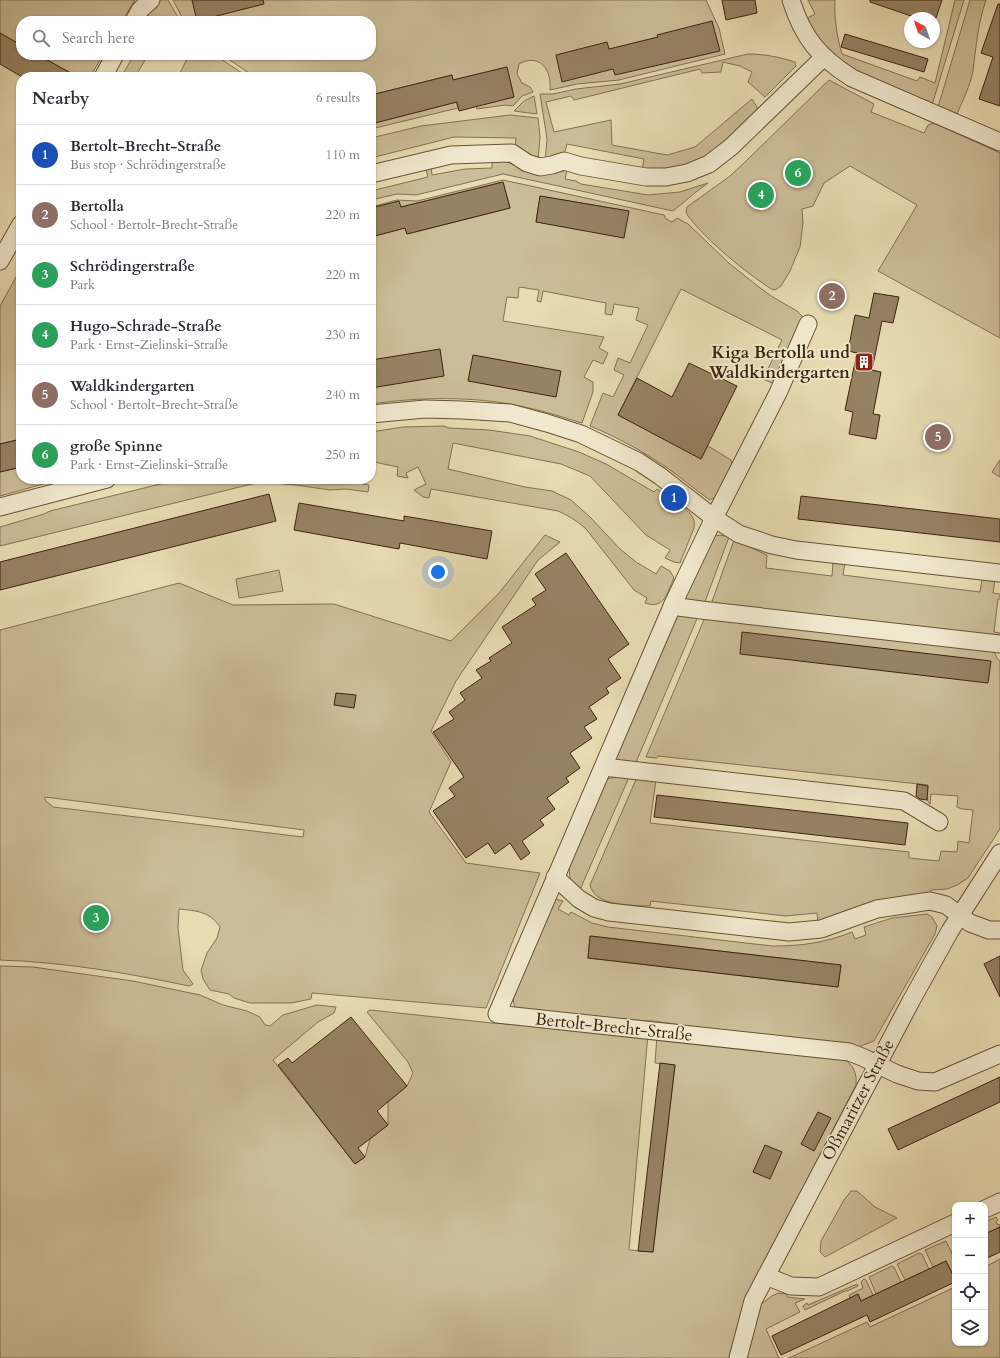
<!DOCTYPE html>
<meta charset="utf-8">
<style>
body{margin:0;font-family:Cardo,serif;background:#f7f7f7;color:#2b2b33}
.controls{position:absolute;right:12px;bottom:12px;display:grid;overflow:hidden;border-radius:8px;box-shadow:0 1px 3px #0004}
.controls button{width:36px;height:36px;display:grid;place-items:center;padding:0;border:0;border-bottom:1px solid #e1e1e2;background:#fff;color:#2b2b33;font:20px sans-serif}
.compass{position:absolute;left:904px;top:12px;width:36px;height:36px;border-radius:50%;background:#fff;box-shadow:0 1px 3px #0004;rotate:320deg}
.you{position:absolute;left:438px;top:572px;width:14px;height:14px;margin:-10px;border:3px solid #fff;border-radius:50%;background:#1a73e8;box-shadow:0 0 0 6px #1a73e833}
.badge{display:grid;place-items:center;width:26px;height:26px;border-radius:50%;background:#8f2418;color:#fff;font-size:13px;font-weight:700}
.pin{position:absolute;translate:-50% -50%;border:2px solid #fff;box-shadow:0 1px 4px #0006}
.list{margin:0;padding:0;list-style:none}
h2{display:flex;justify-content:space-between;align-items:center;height:52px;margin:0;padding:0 16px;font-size:17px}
h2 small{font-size:13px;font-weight:400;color:#7c7c81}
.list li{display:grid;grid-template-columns:26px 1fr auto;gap:12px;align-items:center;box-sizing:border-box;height:60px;padding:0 16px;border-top:1px solid #e1e1e2}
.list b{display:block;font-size:15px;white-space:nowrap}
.list p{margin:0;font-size:13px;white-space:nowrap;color:#7c7c81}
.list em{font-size:13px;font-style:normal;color:#7c7c81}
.icon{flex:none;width:22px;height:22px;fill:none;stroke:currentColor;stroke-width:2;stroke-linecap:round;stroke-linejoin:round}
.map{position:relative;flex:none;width:1000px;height:1358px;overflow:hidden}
.search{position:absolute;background:#fff;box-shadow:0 1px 3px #0004;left:16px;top:16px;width:360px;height:44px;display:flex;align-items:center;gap:10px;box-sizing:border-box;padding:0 14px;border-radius:16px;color:#7c7c81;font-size:15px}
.panel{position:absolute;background:#fff;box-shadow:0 1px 3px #0004;left:16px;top:72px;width:360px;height:412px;border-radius:16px}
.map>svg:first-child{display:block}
.green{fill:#cbbd97;stroke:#847052;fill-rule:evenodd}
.building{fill:#968363;stroke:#3d230d}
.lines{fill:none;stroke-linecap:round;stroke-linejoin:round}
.street-casing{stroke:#685136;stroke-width:19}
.street{stroke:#f0e8ce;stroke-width:17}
.labels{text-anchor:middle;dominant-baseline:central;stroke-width:3.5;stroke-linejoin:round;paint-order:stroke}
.poi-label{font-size:17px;font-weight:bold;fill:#3d230d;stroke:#f0e8ce;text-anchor:end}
.street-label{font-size:17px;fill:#3d230d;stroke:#f0e8ce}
</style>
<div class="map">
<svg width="1000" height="1358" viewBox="0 0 1000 1358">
<rect width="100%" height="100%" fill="#e8dcb3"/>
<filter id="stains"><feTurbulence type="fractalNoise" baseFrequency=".005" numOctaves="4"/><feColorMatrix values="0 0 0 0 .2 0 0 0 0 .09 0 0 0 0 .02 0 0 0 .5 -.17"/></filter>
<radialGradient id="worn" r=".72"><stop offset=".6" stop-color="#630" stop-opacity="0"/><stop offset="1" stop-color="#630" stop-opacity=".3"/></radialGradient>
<g class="green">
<polygon points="0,0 135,0 122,21 21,21 21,45 0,33"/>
<polygon points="158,0 168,0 180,21 142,21"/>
<path d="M173 0H706L719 28 725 54 619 80 577 84 550 90C552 69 539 53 519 64L517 74 522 83 530 87 533 92 522 96 513 106 505 105 477 109 476 106 514 97 507 67 453 80 452 75 371 95V77H255L222 55H371V21H184Z"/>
<path d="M808 0H835C834 18 837 37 842 54L917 81 920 77 935 83 955 0H964L932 105 855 73 821 46 804 20 815 14Z"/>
<path d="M970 0H986C978 23 976 47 973 71 970 86 963 100 957 114L938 107Z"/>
<path d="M748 54C765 54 779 57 795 62L796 66 765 97 748 82 752 72 740 66 723 62 721 72 702 73 700 69 574 100 571 96 546 102 554 132 611 120 612 145 667 155 695 147 752 99 757 107 756 112C732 136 703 168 667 170 659 171 650 170 642 170L644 159 567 144 564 155 545 162 547 139 540 94H553L576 89 620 84Z"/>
<polygon points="38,55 103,55 90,77 78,77"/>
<polygon points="134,55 148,55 135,77 121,77"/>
<polygon points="189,55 215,55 248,77 178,77"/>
<path d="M829 80 874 104 871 112 924 133 928 125 934 123 1000 153V338L878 271 917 205 850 166 824 183 813 206 802 209 803 223 800 247 790 271 781 286 777 289 773 290C746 273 707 241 688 216L686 212 687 207 730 176 746 161Z"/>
<polygon points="534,96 537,114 514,111 524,101"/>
<polygon points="456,102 458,108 371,129 371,124"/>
<polygon points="510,115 538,118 540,137 538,161 515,148 516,138 454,137 371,158 371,138 421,126"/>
<polygon points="492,158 510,163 525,171 552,173 567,170 565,179 576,181 581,184 648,195 680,192 708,183 696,192 673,211 503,174 416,195 397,194 371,200 371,191 428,177 425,166 431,165 432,175 465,169 492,168"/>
<path d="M503 180 664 215 666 219 672 222 677 218 688 224 730 264 755 284 771 296 797 311 802 316 804 322 774 384 763 379 782 340 681 289 618 415 701 459 708 446 731 460 733 468 718 498H714L710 500C695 490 681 477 666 467 642 451 617 437 590 426L603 393 613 397 624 375 614 370 618 358 630 363 648 325 636 320 639 308 614 304 612 315 605 314 606 303 543 291 541 302 537 301 539 290 519 287 518 298 507 297 503 321 604 337 599 348 608 353 603 364 593 360 584 377 593 382V392L582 423C562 417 541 410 520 406 473 396 418 397 371 404V237L405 228 407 234 510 208 503 182 401 207 371 208V207L397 200 417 201ZM540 196 628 211 536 222Z"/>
<polygon points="16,277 21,278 21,439 0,444 0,306"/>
<path d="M444 426 449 428 489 430 530 436 579 452 606 464 654 492 657 489C667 496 688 508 693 518 695 521 694 525 694 528L680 563 674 562 665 558 670 550 646 535 590 476 561 464 453 443 448 469 525 487 552 491 571 500 590 517 620 549 636 562 656 574 661 566 670 571 674 578C667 592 665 610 645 603L647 598 634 590 586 529C577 521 569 516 558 511L431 489 429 498 423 497 414 490 426 484 418 467 406 473 408 478 397 476 398 467 374 462 372 470H371V432L403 427Z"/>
<polygon points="1000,460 1000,477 992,472"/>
<polygon points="21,467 21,479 61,479 0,496 0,472"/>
<polygon points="181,479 359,479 359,483 369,485 368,492 346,489 330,490 296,485 260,482 0,546 0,527 44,514 50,511"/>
<path d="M545 535 560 542 538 560 456 681 431 731 451 762 429 812 466 863 540 873 486 1008 312 993 311 999 291 1003H250L234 998 229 994 210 990 203 979 201 970 207 953 217 938 220 927C209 911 197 911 179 909L178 928 183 970 193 984 189 986C127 973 64 962 0 960V630L179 583 233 605 334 604 451 641 499 593ZM45 797 304 830V831L303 837 53 807 45 800Z"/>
<polygon points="720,535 729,537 703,607 687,604 683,598 715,536"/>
<polygon points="734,540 767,555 766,568 832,576 833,562 845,562 843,575 980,592 982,579 995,580 993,593 1000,594 1000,599 998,599 994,632 1000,633 1000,639 710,607"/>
<polygon points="279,570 283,591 239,598 236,579"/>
<polygon points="699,614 634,767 619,763 615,758 676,615"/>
<path d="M706 615 994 652 997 658 1000 661V829L968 878 957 885 947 889 931 890 930 895 818 923 817 913 786 916 651 901 650 906C632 905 595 907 590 885L638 775 656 780 650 823 909 852V858L939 861 941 851 957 852 958 841 969 843 973 810 962 809 957 807 958 796 931 794 930 804 927 800 928 785 658 756 657 758 646 757Z"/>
<path d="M630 775 579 892C570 883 568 875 570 862L606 779Z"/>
<path d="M555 899 563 901 558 909 569 915 571 912 592 923 608 927 772 946C802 946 824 943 852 932L855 939 866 935 864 927 892 918 927 914 932 917 937 926 935 934 874 1041 858 1047H849L652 1021 531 1015C514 1011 512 1007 514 991ZM590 936 841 965 838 987 588 958Z"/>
<path d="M0 966 33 967 133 981 200 995 223 1005 247 1011 260 1017 265 1025 270 1026 283 1015 317 1005 336 1007 334 1013 318 1022 273 1060 355 1164 365 1157 370 1139 388 1125V1102L407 1086 413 1073 408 1062 367 1012 370 1010 492 1023 648 1034 629 1250 653 1252 675 1065 655 1063 657 1035 844 1059C854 1066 857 1073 856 1085L745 1300 730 1358H0Z"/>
<polygon points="851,1191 857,1191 875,1207 897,1218 825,1257 820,1252 821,1241 844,1200"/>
<polygon points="996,1217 998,1220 996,1222 998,1225 999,1224 1000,1227 985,1234 985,1222"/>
<polygon points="946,1241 955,1260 955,1279 946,1261 933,1267 925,1250"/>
<polygon points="919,1253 922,1254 929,1269 905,1280 897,1264"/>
<polygon points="1000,1259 1000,1358 789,1358 867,1322 870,1327 955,1287 955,1343 985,1343 985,1267"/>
<polygon points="892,1266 894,1267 901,1282 876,1294 869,1277"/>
<polygon points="864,1279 866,1280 873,1295 861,1301 858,1294 850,1298 849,1295 863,1288 861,1282"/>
<polygon points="857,1284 858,1286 847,1291 845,1291 805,1310 803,1306 807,1303 808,1305"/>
<polygon points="778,1293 787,1294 787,1297 805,1299 795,1303 800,1312 766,1329 779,1358 744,1358 761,1304 772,1296"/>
</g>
<g class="building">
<polygon points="192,0 263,0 264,4 197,21"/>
<polygon points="722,0 755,0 757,13 726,20"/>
<polygon points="870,0 942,0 936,18 917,18 870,2"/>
<polygon points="998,4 1000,4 1000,106 979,99 993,57 981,53"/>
<polygon points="712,21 720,51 615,75 613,69 562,82 556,55 607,42 609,49 658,37 657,35"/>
<polygon points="0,33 21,45 21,55 38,55 78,77 22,77 0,64"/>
<polygon points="845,34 928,59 924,72 841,47"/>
<polygon points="507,67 514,97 459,111 457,102 371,124 371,95 452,75 453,80"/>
<polygon points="503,182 510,208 407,234 405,228 371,237 371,208 399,201 401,207"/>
<polygon points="540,196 629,211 624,238 536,222"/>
<polygon points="874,293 899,297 893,323 882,321 872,370 881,372 873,414 880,415 876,439 849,434 853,412 845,410 857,353 848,351 855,315 869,318"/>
<polygon points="440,349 444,376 371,388 371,360"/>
<polygon points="473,355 561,371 556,397 468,381"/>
<polygon points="689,363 737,386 701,459 618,415 637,378 672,397"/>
<polygon points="21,439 21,467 0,472 0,444"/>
<polygon points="269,494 276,521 0,590 0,562"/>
<polygon points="801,496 1000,519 1000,542 798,519"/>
<polygon points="299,503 404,521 404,516 492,531 487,559 400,543 399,549 294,530"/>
<polygon points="566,553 629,644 608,659 621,678 606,688 609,693 589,707 597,719 584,727 592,738 570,753 580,768 566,778 569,782 547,798 555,809 540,820 544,825 522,841 530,853 521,860 510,843 495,854 488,843 466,858 433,811 455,796 449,788 464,777 433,732 454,719 449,712 465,700 460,693 482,678 476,670 491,661 489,658 512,643 502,627 536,605 532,599 546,590 535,574"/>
<polygon points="742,632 991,661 988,683 740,654"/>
<polygon points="336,693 356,695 354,708 334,705"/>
<polygon points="917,784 928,786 927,800 920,799 916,796"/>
<polygon points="657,795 908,823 905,845 654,817"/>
<polygon points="590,936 841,965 838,987 588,958"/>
<polygon points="1000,956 1000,997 984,964"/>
<polygon points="351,1017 407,1086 377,1111 388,1125 358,1148 365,1157 355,1164 278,1065 288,1058 292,1063"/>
<polygon points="660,1063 675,1065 653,1252 638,1251"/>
<polygon points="1000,1077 1000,1102 898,1150 888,1129"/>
<polygon points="818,1112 831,1118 814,1151 801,1144"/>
<polygon points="765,1145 782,1152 770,1179 753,1172"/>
<polygon points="1000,1227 1000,1252 985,1259 985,1234"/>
<polygon points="946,1261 955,1279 955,1282 870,1322 867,1315 781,1355 772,1336 858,1294 861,1301"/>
</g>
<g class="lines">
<defs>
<g id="street">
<path d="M791 0C803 38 819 57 852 78L1000 142"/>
<polyline points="134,21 140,10 151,0"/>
<polyline points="103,77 115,55"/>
<polyline points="371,174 451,155 512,153 527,163 540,167 552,165 564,161 581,166 646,177 666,177 687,173 709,164 731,147 823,58"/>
<polyline points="0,261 21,224"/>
<polyline points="808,324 778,393 714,518 673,604 497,1014 849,1052 862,1057 897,1074 918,1081 935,1082 1000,1054"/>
<polyline points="371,414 425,409 462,410 510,413 547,423 581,434 639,462 660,476 714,518 739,534 772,545 796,550 1000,573"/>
<polyline points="0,507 107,479"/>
<polyline points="673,604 679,607 701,610 1000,644"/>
<polyline points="604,767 904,801 939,822"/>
<polyline points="555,877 579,899 594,908 609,912 789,932 821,929 877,909 930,901 946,905 970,923 989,930 1000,930"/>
<polyline points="985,1209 1000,1202"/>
<polyline points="766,1276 791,1286 819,1287 955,1223"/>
<polyline points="738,1358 753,1301 911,1001 950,931 1000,853"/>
</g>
</defs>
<use href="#street" class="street-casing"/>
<use href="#street" class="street"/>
</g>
<defs>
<symbol id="building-square" viewBox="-11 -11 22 22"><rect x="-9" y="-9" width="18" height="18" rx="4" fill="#8f2418" stroke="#f0e8ce"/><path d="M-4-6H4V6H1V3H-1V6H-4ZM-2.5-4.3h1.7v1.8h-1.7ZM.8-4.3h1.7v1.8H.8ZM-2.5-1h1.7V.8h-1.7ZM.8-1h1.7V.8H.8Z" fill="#fff"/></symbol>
</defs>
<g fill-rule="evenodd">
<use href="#building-square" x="853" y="351" width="22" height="22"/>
</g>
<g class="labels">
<g class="poi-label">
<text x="850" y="352">Kiga Bertolla und<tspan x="850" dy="20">Waldkindergarten</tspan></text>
</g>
<g class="street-label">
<text transform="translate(614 1027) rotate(6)">Bertolt-Brecht-Straße</text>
<text transform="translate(858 1100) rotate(-62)">Oßmaritzer Straße</text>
</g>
</g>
<rect width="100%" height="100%" filter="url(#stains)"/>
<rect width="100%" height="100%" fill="url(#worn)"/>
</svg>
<div class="controls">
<button>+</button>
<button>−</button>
<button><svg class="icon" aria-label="locate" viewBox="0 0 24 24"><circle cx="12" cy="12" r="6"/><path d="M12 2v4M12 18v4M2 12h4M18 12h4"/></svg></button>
<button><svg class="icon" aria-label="layers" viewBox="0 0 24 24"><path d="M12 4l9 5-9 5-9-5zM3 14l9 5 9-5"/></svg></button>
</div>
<svg class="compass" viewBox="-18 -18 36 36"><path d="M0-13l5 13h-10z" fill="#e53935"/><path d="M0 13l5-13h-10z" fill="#7c7c81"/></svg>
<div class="you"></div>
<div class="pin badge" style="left:674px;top:498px;background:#1a4fb4">1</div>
<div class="pin badge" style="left:832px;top:296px;background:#8d6e63">2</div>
<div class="pin badge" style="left:96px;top:918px;background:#2e9e5b">3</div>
<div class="pin badge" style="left:761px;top:195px;background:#2e9e5b">4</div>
<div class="pin badge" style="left:938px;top:437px;background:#8d6e63">5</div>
<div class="pin badge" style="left:798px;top:173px;background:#2e9e5b">6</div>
<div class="search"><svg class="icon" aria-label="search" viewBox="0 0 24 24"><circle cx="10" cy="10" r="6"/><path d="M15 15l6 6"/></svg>Search here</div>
<section class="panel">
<h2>Nearby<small>6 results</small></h2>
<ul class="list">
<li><span class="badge" style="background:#1a4fb4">1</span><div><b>Bertolt-Brecht-Straße</b><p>Bus stop · Schrödingerstraße</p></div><em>110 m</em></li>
<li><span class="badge" style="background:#8d6e63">2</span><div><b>Bertolla</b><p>School · Bertolt-Brecht-Straße</p></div><em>220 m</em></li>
<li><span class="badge" style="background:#2e9e5b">3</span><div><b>Schrödingerstraße</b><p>Park</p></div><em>220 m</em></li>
<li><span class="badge" style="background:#2e9e5b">4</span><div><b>Hugo-Schrade-Straße</b><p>Park · Ernst-Zielinski-Straße</p></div><em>230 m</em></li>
<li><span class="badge" style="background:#8d6e63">5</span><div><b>Waldkindergarten</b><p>School · Bertolt-Brecht-Straße</p></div><em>240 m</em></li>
<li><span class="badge" style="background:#2e9e5b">6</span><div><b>große Spinne</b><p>Park · Ernst-Zielinski-Straße</p></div><em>250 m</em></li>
</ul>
</section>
</div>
